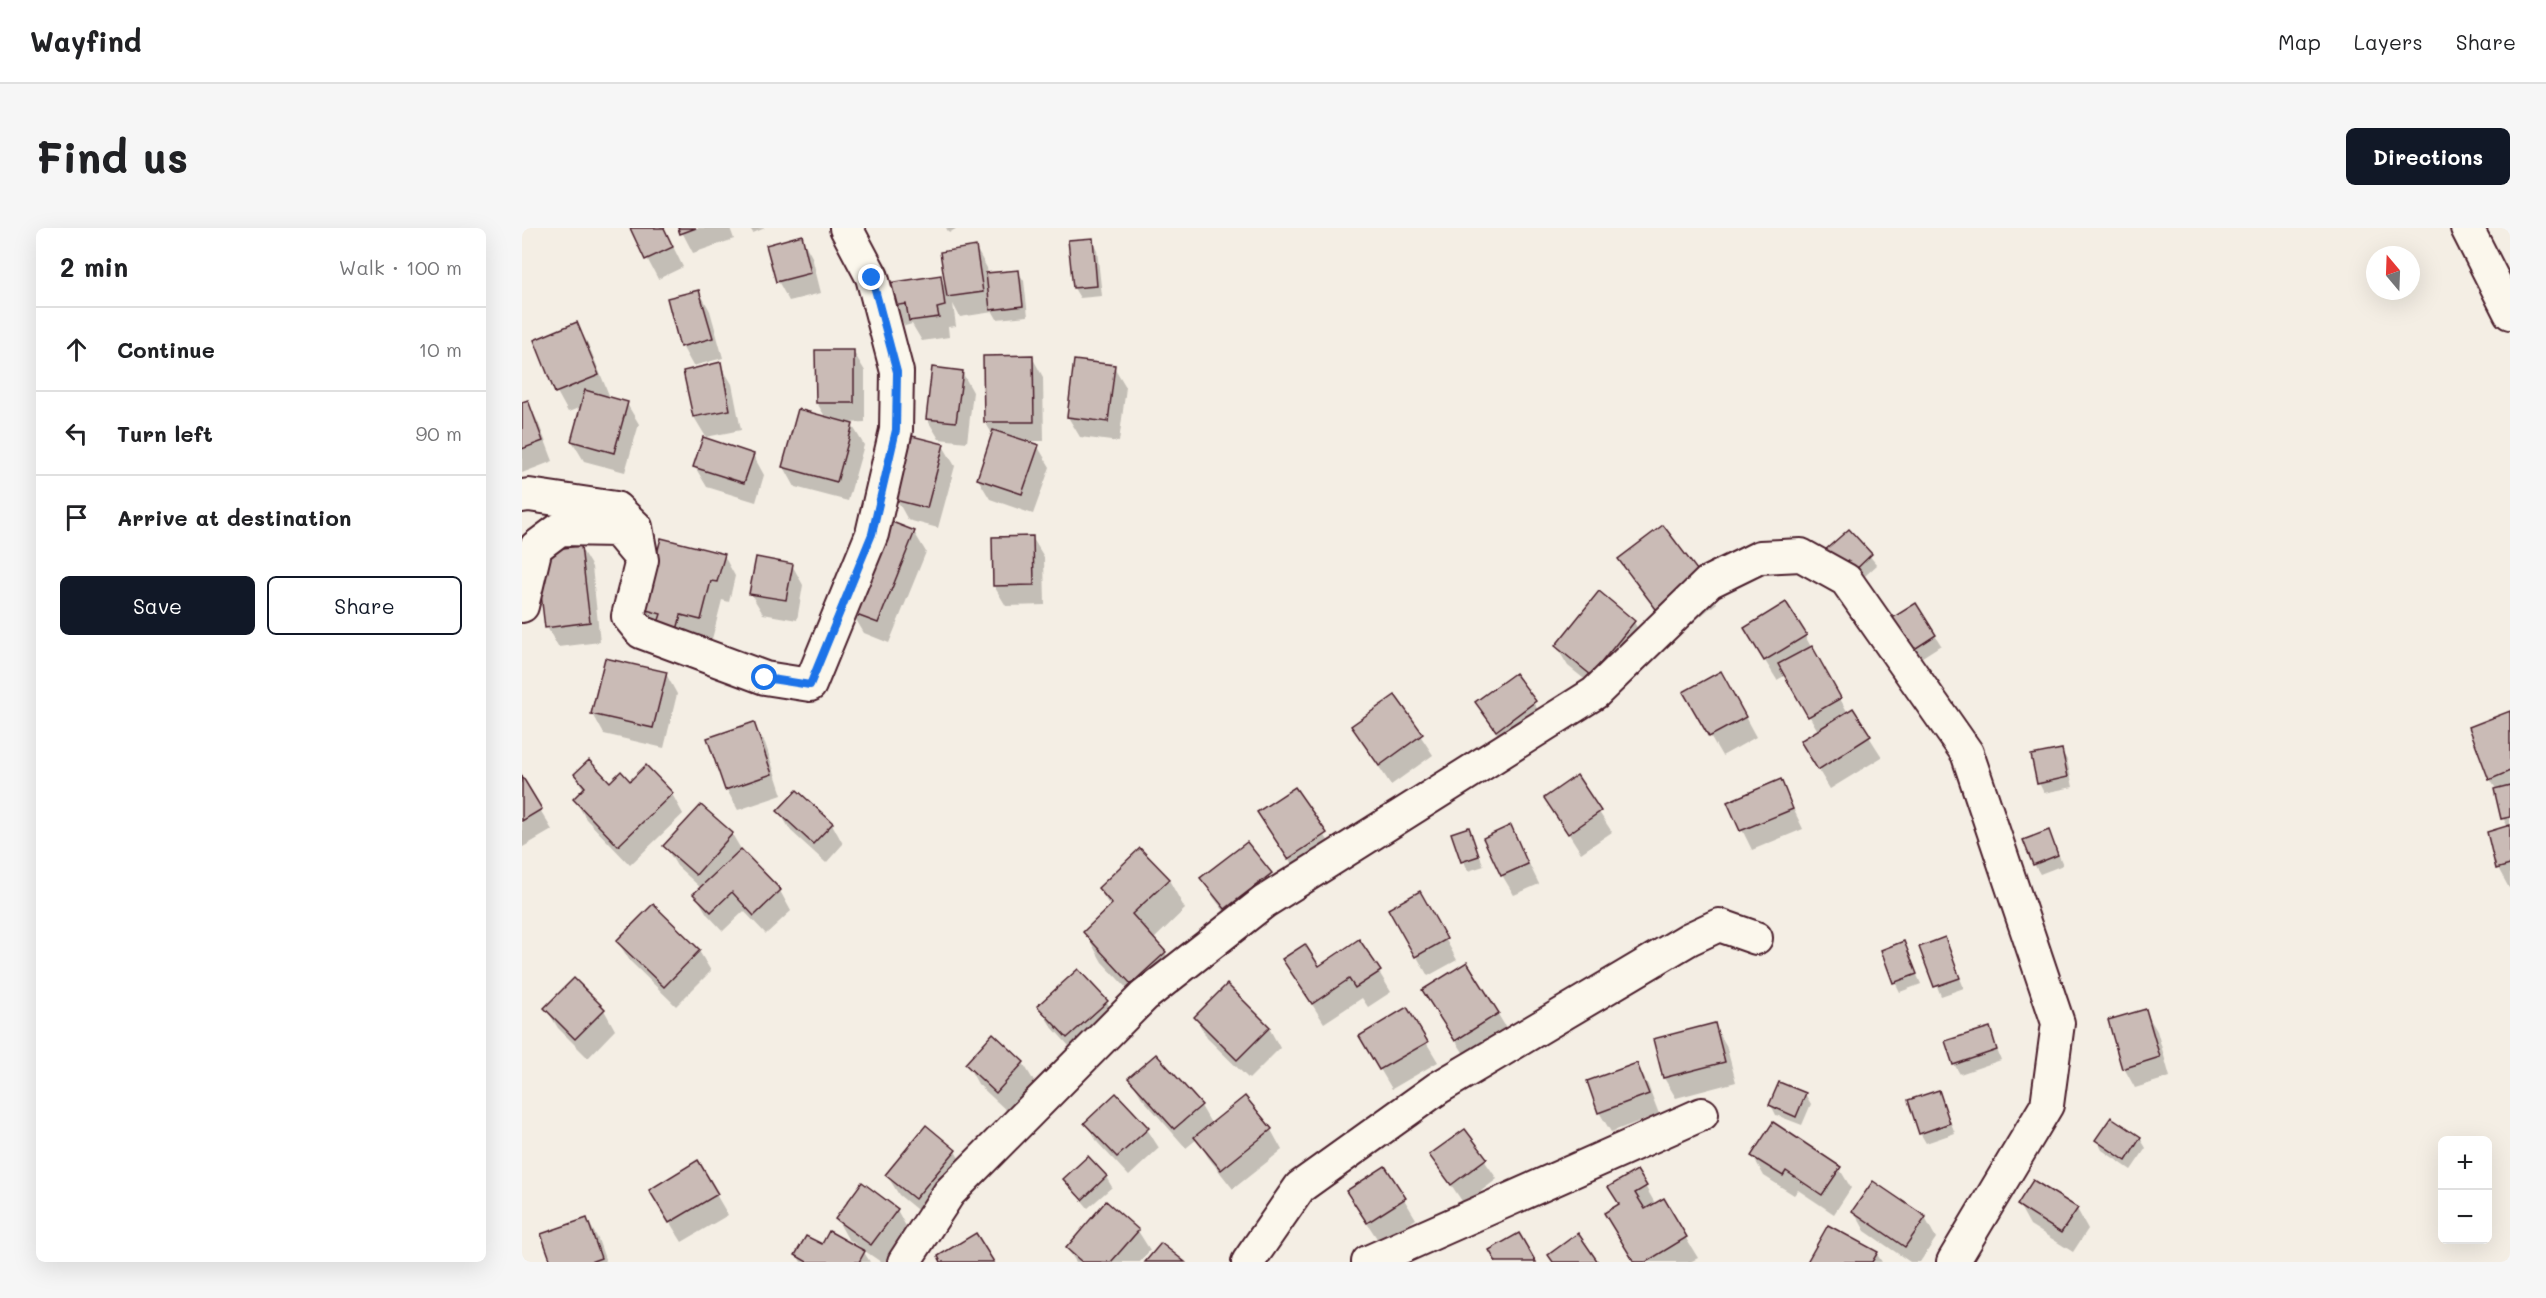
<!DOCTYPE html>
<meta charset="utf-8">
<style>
body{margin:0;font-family:Mali,sans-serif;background:#f6f6f6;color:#202124}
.controls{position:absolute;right:18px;bottom:18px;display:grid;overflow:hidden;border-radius:9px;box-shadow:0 6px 24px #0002}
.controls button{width:54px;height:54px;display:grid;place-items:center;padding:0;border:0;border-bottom:2px solid #e0e0e0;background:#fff;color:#202124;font:30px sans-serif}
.compass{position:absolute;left:1844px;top:18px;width:54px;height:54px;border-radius:50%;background:#fff;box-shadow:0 6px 24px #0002;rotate:341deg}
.stop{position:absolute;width:18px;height:18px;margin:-14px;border:4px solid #1a73e8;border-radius:50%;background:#fff}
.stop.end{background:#1a73e8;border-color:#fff;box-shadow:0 2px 6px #0008}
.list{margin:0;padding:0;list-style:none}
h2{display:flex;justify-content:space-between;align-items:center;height:78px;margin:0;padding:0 24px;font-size:26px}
h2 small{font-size:20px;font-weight:400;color:#757577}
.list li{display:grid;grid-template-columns:39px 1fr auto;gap:18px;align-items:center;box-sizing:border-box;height:84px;padding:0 24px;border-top:2px solid #e0e0e0}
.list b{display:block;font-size:22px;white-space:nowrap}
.list em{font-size:20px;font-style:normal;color:#757577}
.actions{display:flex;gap:12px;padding:18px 24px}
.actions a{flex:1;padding:14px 0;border:2px solid #111827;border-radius:9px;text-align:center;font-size:21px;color:#111827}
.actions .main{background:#111827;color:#fff}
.icon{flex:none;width:33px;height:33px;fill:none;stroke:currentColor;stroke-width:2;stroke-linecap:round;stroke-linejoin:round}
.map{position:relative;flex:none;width:1988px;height:1034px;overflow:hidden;border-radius:9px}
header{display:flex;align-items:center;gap:36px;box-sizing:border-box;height:84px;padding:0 30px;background:#fff;border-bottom:2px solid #e0e0e0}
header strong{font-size:28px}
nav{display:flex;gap:33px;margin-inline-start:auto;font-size:21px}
.intro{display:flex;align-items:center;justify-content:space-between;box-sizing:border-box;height:144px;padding:0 36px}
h1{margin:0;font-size:42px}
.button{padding:15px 27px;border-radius:9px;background:#111827;color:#fff;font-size:21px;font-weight:700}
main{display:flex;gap:36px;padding:0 36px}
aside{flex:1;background:#fff;border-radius:9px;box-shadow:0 6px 24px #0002}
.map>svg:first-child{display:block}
.shadow{fill:#0003}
.building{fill:#cabbb6;stroke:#4a1f2b;stroke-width:1.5}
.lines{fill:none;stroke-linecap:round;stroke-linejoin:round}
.minor-casing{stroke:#4a1f2b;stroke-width:36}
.minor{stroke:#fbf7ec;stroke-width:32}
.route{stroke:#1a73e8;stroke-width:8}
</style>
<header>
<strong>Wayfind</strong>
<nav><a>Map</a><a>Layers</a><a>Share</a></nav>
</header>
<div class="intro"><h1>Find us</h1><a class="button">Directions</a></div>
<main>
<aside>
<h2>2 min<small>Walk · 100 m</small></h2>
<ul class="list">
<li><svg class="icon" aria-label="ahead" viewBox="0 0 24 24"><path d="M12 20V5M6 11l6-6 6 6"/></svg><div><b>Continue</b></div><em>10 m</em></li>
<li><svg class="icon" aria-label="left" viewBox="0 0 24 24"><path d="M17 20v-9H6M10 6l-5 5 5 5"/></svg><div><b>Turn left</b></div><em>90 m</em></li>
<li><svg class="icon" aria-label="arrive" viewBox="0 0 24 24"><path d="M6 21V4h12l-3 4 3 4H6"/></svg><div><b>Arrive at destination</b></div></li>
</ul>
<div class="actions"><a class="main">Save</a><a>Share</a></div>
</aside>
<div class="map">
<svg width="1988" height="1034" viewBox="0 0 1988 1034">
<rect width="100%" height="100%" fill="#f4eee4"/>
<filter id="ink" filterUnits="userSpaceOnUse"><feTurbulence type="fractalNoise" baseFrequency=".0167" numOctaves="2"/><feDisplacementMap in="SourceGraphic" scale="12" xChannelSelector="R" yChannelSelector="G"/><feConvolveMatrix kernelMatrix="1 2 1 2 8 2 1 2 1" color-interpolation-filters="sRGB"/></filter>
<g filter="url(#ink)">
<g class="shadow">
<polygon points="109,0 142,0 161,39 136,51"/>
<polygon points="158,0 208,0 212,11 171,25"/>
<polygon points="228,0 243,0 231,5"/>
<polygon points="424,0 435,0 427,5"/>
<polygon points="279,9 290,29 299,65 267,73 256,53"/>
<polygon points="570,12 575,22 580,68 558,70 552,60 548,14"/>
<polygon points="454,20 465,40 466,47 496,44 502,53 506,88 475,91 471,84 438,89 431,76 434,98 426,99 427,109 400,113 390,96 383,98 371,78 418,49 425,61"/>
<polygon points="177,63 188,83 201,130 171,138 160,118"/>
<polygon points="55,96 66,116 87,167 82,169 105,176 117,196 103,244 62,233 50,213 60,179 46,184 35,164 14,113"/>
<polygon points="331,123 343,143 343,194 323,195 330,197 342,217 326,273 273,259 262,239 304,190 295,175"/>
<polygon points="510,129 521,149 522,213 502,213 516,219 528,239 511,286 468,271 456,251 471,207 463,194"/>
<polygon points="198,136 210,156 219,202 184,209 172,189 163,144"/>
<polygon points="592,139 604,159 597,214 558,209 546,189"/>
<polygon points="440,144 451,164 445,214 417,211 405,191"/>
<polygon points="5,174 16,194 31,233 0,245 0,176"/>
<polygon points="421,218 433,238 416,300 386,292 375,272"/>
<polygon points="231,227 242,247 234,274 185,259 173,239"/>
<polygon points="1327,303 1355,337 1332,358"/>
<polygon points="392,304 404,324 367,415 342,405 330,385"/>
<polygon points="510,309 522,329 523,377 484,378 472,358"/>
<polygon points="58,319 70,339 78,414 36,419 25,399"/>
<polygon points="202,328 213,348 207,374 200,372 190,411 170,406 165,425 134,401 122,381"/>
<polygon points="1098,331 1184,355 1195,375 1153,408 1110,351"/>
<polygon points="270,337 281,357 275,392 241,386 229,366"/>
<polygon points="1394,377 1419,417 1394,433 1375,402"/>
<polygon points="1112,394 1123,414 1081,466 1046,438 1034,418"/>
<polygon points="1283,408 1326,485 1330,482 1360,529 1308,561 1291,533 1296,503 1264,447 1255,452 1235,420"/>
<polygon points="144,446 155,466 142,520 82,506 71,486"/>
<polygon points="993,447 1024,494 986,522 954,474"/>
<polygon points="1163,464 1210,465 1234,509 1200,528"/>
<polygon points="873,469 911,527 869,557 831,499"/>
<polygon points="1988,484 1988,660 1987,660 1976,640 1986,599 1981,590 1974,561 1968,551"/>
<polygon points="231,496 243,515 260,567 216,582 205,562 187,511"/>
<polygon points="1539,523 1545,532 1551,559 1522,565 1517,555"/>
<polygon points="53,547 88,556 108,555 150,566 161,586 108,637 64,591 53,571 62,562"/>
<polygon points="1054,549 1090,604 1059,625 1024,570"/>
<polygon points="0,551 30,602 1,619 0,618"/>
<polygon points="1258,553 1281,601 1230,622 1207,575"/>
<polygon points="772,561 815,626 779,650 737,584"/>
<polygon points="275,564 310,596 321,616 304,635 269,603 257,583"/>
<polygon points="179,579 210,606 220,623 258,663 269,683 244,706 222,683 201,703 185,686 173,666 179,660 155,638 143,618"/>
<polygon points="989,599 1017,656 992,667 980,647"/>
<polygon points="946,601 962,638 946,643 931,606"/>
<polygon points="1527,604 1541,637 1518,646 1512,636"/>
<polygon points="748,646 760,666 715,700 692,670 680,650"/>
<polygon points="647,652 663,681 631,712 643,725 660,754 627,784 580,734 563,704 589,680 577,661"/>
<polygon points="898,665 935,732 906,748 868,682"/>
<polygon points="1422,711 1442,760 1419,768 1399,719"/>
<polygon points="96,714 177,723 189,743 154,778 108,733"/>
<polygon points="1381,715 1399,756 1378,764 1373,754"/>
<polygon points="945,736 988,806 946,832 914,782"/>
<polygon points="797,740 857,744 869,764 846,779 840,770 802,795 774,751"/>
<polygon points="52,752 82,782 93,802 66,830 36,800 24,780"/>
<polygon points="585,774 596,794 557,829 529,798 517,778"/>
<polygon points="884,781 916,834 870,861 839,809"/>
<polygon points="1623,783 1635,803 1648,849 1613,860 1602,840"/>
<polygon points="674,790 747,800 758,820 727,851 685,810"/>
<polygon points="1192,797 1204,817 1214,854 1154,870 1142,850 1133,812"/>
<polygon points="1467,800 1479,832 1438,846 1432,836"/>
<polygon points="472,807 501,835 513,855 486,884 456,856 445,836"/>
<polygon points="1115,837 1126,857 1137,886 1089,904 1077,884"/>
<polygon points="608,850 679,878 690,897 723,870 749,902 760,922 711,961 686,929 675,911 664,920 620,870"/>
<polygon points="1258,856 1283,866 1289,876 1280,897 1254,887 1249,877"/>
<polygon points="1416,863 1433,905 1404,915 1398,905"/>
<polygon points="1589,891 1618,910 1624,920 1609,942 1580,922 1575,912"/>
<polygon points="564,895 625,901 637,920 607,948 576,915"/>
<polygon points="942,903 975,951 942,976 909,927"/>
<polygon points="433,923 444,943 405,990 377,967 365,947"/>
<polygon points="1231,928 1317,940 1329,960 1312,986 1276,962 1272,967 1242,948"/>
<polygon points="566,930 584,949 590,959 566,980 543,952"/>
<polygon points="175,934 206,987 160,1014 140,982"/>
<polygon points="863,940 894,991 858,1015 837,983"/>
<polygon points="1115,944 1134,977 1141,973 1176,1030 1168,1034 1113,1034 1099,977"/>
<polygon points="1497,977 1555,981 1566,1001 1551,1024 1508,997"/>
<polygon points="375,982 386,1002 363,1034 359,1034 340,1021 348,1034 279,1034 275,1027 300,1018 337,1021 338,1019 326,1011 315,991"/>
<polygon points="1332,983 1403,990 1414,1010 1398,1034 1388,1034 1343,1003"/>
<polygon points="65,991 76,1011 84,1034 30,1034"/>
<polygon points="616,1003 628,1022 618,1034 554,1034 545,1020"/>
<polygon points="1354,1025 1360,1034 1287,1034"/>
</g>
<g class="building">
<polygon points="108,0 142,0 151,19 123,32"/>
<polygon points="156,0 174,0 158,6"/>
<polygon points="280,7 289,45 254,54 244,17"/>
<polygon points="571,10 575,58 551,60 546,12"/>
<polygon points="454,18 461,64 425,69 418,24"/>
<polygon points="497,42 501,78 468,82 464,45"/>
<polygon points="419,47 423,78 415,80 417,89 387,93 384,76 370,78 367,55"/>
<polygon points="177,62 191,110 158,119 145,70"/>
<polygon points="55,94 77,147 33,165 12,112"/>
<polygon points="293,122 332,122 332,175 294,175"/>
<polygon points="511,127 512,194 462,194 461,128"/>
<polygon points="552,132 593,137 586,194 545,189"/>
<polygon points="199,134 208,182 171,189 161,143"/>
<polygon points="410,139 441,143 434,194 404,191"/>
<polygon points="63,162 106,174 92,225 49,213"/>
<polygon points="6,172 21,213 0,221 0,174"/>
<polygon points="276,181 331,196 315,254 260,239"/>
<polygon points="471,202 517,217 500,266 455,251"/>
<polygon points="390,208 422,216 405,280 373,272"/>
<polygon points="181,209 232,226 222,255 171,239"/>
<polygon points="365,292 393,303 356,395 329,385"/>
<polygon points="1141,297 1185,355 1140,389 1096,331"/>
<polygon points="1327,301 1350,326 1326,349 1302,323"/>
<polygon points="511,308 512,357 471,358 470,309"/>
<polygon points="139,310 203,326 195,354 189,353 179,392 159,387 154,406 134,401 139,386 121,381"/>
<polygon points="59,318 68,394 23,400 14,323"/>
<polygon points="234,329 271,336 264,372 227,366"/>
<polygon points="1077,363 1113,393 1069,447 1033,418"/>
<polygon points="1264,374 1285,407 1242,433 1222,400"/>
<polygon points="1394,375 1414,407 1388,424 1367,392"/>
<polygon points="1290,418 1319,470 1286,489 1256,436"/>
<polygon points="83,430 145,444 131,500 69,486"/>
<polygon points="1199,443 1224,489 1187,509 1161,464"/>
<polygon points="993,445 1014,473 974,503 953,474"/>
<polygon points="873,467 901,506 857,538 829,498"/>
<polygon points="1331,480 1349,508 1296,542 1278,513"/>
<polygon points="1988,483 1988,543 1967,552 1947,499"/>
<polygon points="232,494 250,546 203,562 185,510"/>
<polygon points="1540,521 1546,549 1515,556 1509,527"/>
<polygon points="67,532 88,554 99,543 108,553 124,537 151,565 96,618 51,571 63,559 52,546"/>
<polygon points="1055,547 1079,583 1046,606 1022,570"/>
<polygon points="0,548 20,581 0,593"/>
<polygon points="1259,551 1271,581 1218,603 1205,574"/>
<polygon points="1988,557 1988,589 1979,591 1972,561"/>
<polygon points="773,559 805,605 766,631 735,584"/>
<polygon points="275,562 311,595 291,616 255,583"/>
<polygon points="179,577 211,605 174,647 141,618"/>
<polygon points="989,597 1006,636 979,648 961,610"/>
<polygon points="1988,597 1988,637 1974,641 1965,604"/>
<polygon points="947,599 957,628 939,634 929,605"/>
<polygon points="1527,602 1536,627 1511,637 1501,612"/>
<polygon points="725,614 750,645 703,681 678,650"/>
<polygon points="618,620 648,651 610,686 644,724 609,756 561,704 590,676 576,660"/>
<polygon points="219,621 259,662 232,688 210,664 189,684 171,666"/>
<polygon points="898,663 925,711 893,729 866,681"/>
<polygon points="131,676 178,722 142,759 94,713"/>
<polygon points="1423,709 1438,750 1412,759 1397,719"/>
<polygon points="837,711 859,743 833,760 827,751 790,776 760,731 783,716 797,738"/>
<polygon points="1382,713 1395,746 1371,755 1359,722"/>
<polygon points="945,734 977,785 933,813 900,762"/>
<polygon points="556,741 586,773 545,810 515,778"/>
<polygon points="52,750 83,781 53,811 22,780"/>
<polygon points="705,756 748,799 715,832 672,789"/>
<polygon points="885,779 906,814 857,842 837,808"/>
<polygon points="1624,781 1638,829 1600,841 1586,792"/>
<polygon points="1193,795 1203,834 1141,850 1131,811"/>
<polygon points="1468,799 1475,822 1431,837 1423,813"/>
<polygon points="471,805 502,834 474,865 443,836"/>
<polygon points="634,826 680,877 652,901 606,850"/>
<polygon points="1115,835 1127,866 1076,885 1065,853"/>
<polygon points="1257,854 1284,865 1274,889 1247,877"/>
<polygon points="1417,862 1428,895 1397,906 1386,872"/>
<polygon points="594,865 627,900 595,929 562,895"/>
<polygon points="723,868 750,901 699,942 672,909"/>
<polygon points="1589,889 1619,909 1604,933 1573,912"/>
<polygon points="1251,894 1319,939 1300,967 1264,943 1261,948 1229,928"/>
<polygon points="404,897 434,922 393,971 363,947"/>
<polygon points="943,901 965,930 929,957 907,927"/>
<polygon points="566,928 585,948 560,972 541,951"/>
<polygon points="176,932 196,966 147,995 127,962"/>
<polygon points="863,938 884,970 845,995 824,963"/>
<polygon points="1115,942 1125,958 1113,965 1123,981 1142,970 1165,1009 1124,1034 1112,1034 1082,985 1097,976 1086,959"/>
<polygon points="1511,952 1556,980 1539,1005 1495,977"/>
<polygon points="1351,953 1404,989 1383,1019 1330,983"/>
<polygon points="340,954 376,981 349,1017 313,991"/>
<polygon points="584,973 617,1002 589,1034 560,1034 544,1020"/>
<polygon points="65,990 79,1030 68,1034 29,1034 19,1006"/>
<polygon points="1306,997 1356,1024 1350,1034 1285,1034"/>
<polygon points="307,1003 343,1023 337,1034 285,1034 273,1027 284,1008 300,1016"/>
<polygon points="454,1005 472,1034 419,1034 416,1028"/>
<polygon points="997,1005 1014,1034 974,1034 967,1022"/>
<polygon points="1056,1005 1076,1034 1031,1034 1026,1027"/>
<polygon points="639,1015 663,1034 623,1034"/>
</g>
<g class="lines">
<defs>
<g id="minor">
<polyline points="1945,0 1988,85"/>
<polyline points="0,268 7,267 94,280 114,299 120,332 106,388 119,404 243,450 288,457 350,306 374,202 375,144 350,49 324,0"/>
<polyline points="0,378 14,319 38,301 95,302 116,327"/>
<polyline points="382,1034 427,965 622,768 742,674 1073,465 1187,354 1238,329 1279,327 1324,352 1445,525 1536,795 1525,877 1431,1034"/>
<polyline points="726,1034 778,959 916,860 1167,711 1197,697 1234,710"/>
<polyline points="846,1034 1180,886"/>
</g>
</defs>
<use href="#minor" class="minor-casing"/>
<use href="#minor" class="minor"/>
</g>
</g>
<g class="lines" filter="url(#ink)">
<polyline class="route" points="243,450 288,457 350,306 374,202 375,144 350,50"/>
</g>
</svg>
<div class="controls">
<button>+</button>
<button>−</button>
</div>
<svg class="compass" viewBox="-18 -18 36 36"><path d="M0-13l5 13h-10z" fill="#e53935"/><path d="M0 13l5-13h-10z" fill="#757577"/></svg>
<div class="stop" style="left:243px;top:450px"></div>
<div class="stop end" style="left:350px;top:50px"></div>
</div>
</main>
